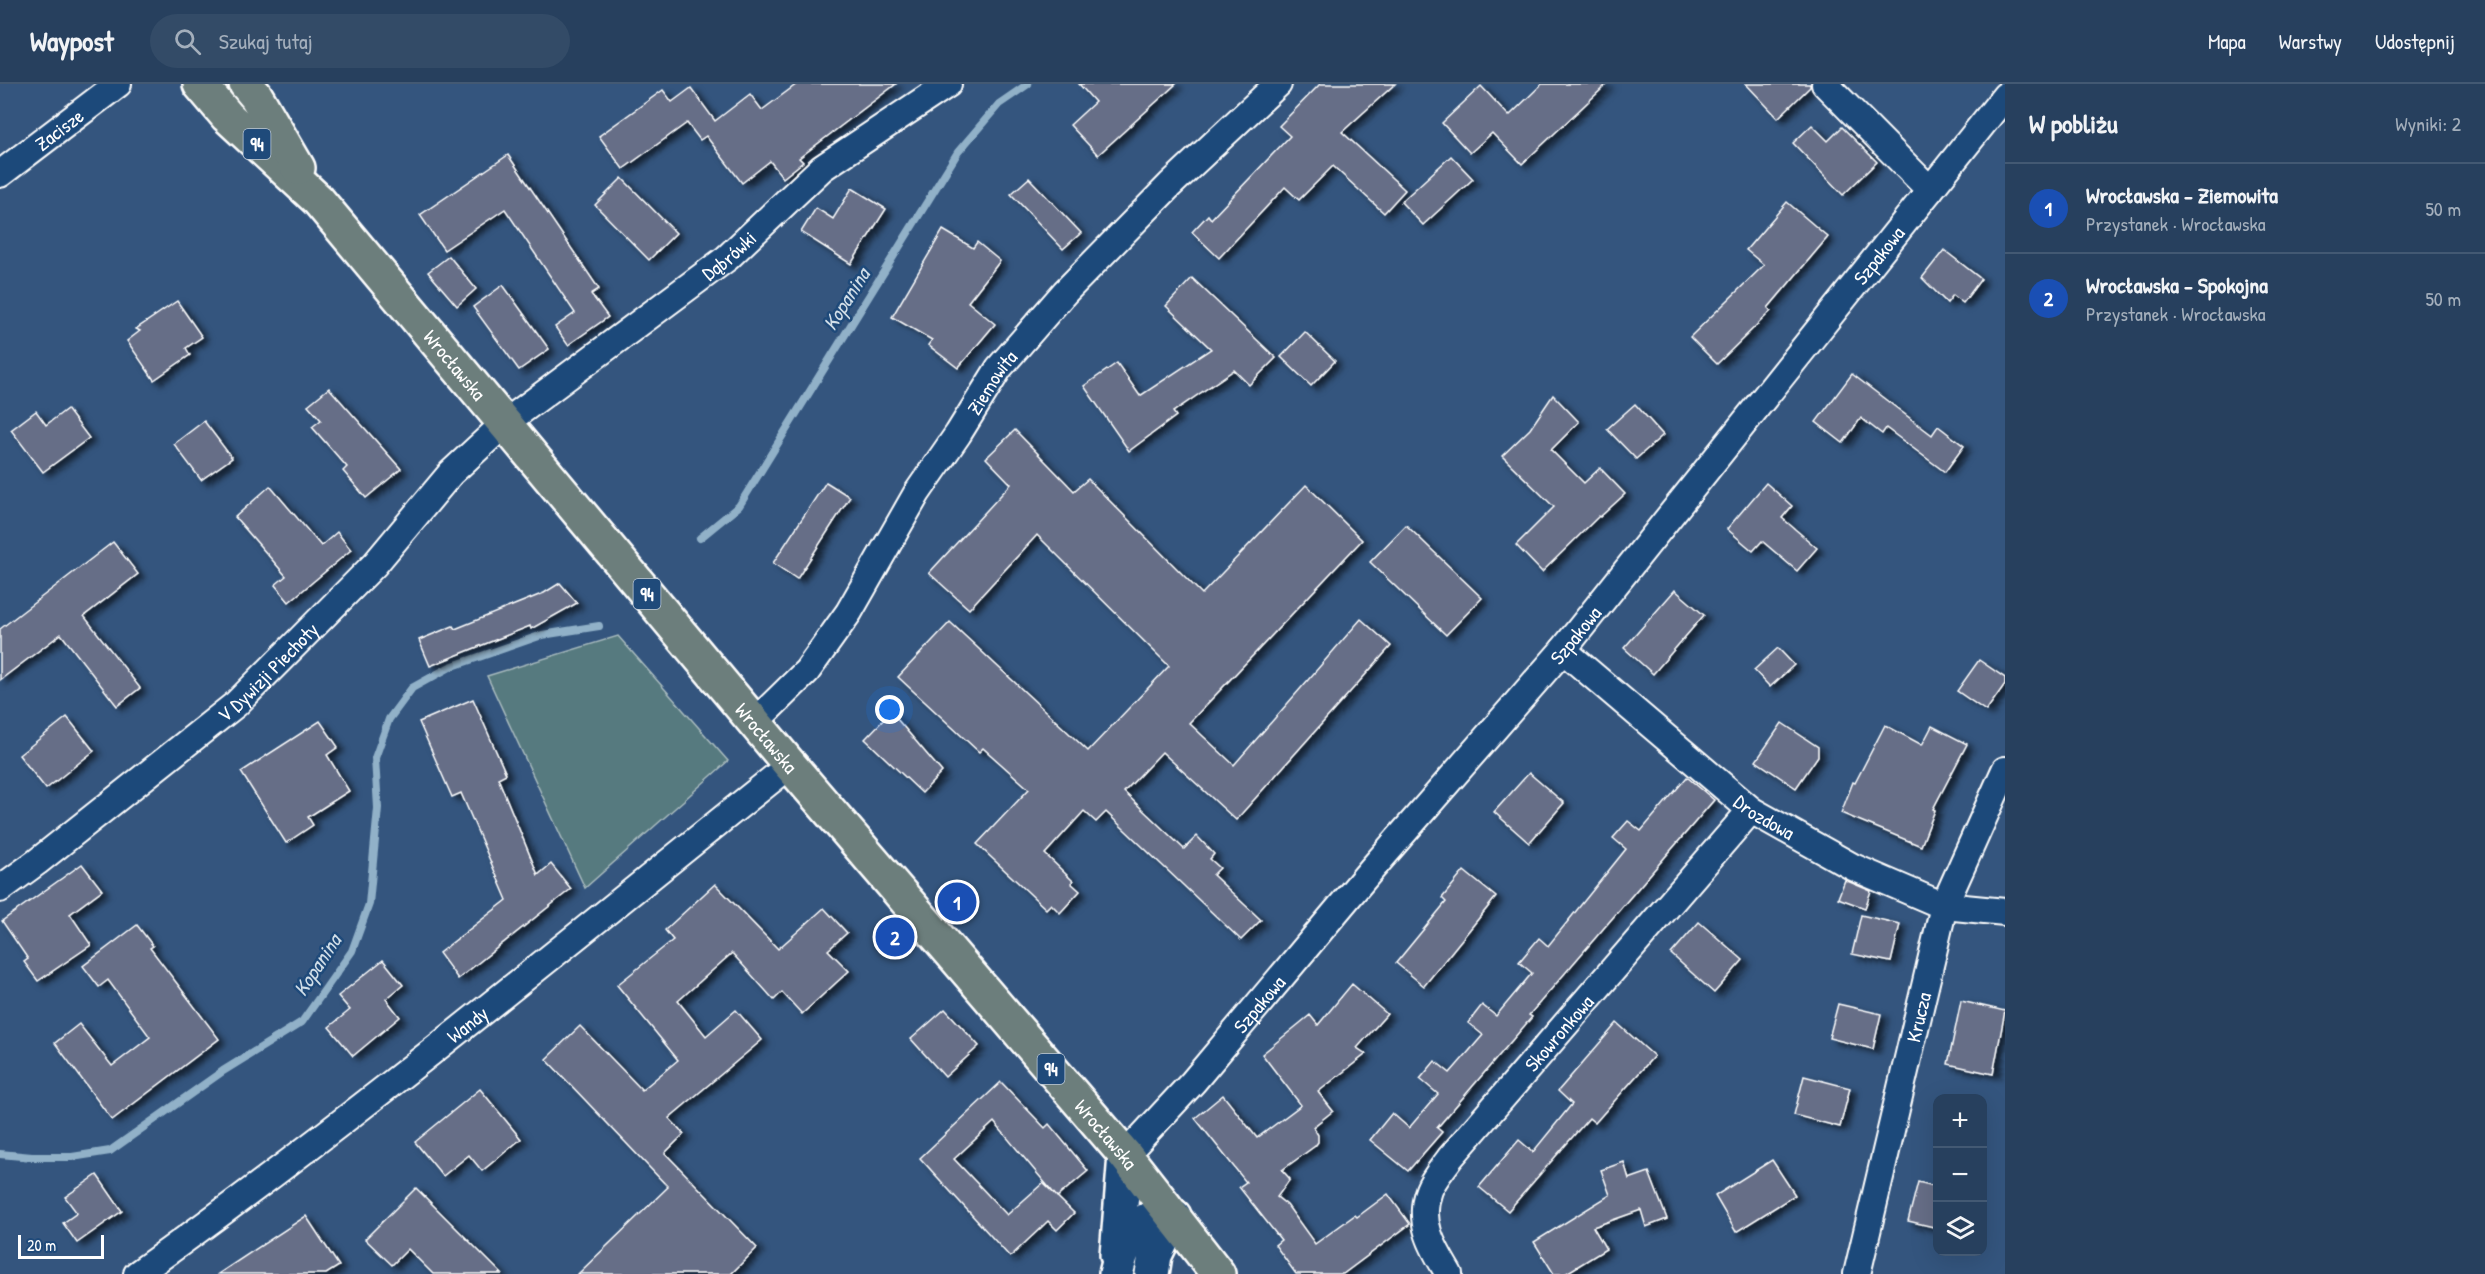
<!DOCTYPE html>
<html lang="pl">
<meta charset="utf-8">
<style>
body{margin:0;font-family:"Patrick Hand",sans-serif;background:#334b67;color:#f1f3f6}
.controls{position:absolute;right:18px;bottom:18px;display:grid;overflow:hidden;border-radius:12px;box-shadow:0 6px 24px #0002}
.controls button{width:54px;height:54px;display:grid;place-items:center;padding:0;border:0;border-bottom:2px solid #435973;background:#27405e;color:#f1f3f6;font:30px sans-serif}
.scale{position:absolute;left:18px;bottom:15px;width:86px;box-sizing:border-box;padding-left:6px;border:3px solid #fff;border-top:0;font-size:16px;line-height:21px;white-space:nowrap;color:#fff;-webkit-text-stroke:4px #1f4a7a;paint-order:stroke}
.you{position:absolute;left:890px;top:626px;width:21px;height:21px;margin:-15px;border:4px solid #fff;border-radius:50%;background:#1a73e8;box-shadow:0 0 0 9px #1a73e833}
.badge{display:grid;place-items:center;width:39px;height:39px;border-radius:50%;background:#8bbbb9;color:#fff;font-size:20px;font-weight:700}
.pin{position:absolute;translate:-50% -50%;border:3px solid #fff;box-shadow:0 2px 6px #0006}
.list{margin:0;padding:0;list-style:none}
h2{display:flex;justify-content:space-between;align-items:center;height:78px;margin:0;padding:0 24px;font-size:26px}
h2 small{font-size:20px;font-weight:400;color:#a4afbc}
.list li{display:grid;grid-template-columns:39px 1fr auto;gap:18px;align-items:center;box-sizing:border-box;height:90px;padding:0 24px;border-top:2px solid #435973}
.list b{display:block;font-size:22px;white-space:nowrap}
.list p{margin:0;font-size:20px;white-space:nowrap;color:#a4afbc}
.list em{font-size:20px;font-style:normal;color:#a4afbc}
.icon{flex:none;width:33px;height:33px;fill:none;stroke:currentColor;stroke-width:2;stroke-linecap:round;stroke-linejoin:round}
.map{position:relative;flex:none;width:2005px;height:1190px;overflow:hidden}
header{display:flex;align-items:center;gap:36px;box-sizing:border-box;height:84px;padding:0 30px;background:#27405e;border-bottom:2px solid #435973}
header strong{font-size:28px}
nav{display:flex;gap:33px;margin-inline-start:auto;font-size:21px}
.search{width:420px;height:54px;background:#334b67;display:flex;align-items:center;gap:15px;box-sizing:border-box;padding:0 21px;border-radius:33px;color:#a4afbc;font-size:22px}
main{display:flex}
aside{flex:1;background:#27405e}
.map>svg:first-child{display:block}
.green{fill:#567a7f;stroke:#aabcbf;stroke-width:1.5}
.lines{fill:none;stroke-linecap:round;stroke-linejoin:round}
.stream{stroke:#91b1c8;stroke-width:8}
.building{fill:#666e87;stroke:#fff;stroke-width:1.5;filter:url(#shadow)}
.street-casing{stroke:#fff;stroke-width:30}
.secondary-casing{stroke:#fff;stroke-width:38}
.primary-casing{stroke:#fff;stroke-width:38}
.street{stroke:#1f4a7a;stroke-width:26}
.secondary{stroke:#1f4a7a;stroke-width:33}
.primary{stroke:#6c7e7c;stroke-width:33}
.labels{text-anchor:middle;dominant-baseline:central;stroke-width:5;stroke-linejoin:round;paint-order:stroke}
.shield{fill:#1f4a7a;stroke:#bcc9d7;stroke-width:1.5}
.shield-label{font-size:18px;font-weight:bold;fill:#fff}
.street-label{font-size:20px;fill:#fff;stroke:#1f4a7a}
.water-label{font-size:21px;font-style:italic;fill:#d1dee8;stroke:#1f4a7a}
</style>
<header>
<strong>Waypost</strong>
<div class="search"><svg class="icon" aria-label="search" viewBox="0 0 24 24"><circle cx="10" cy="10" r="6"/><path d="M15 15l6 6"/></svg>Szukaj tutaj</div>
<nav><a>Mapa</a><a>Warstwy</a><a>Udostępnij</a></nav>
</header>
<main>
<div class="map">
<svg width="2005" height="1190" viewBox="0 0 2005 1190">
<defs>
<filter id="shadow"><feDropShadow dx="6" dy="4" stdDeviation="3" flood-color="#0009"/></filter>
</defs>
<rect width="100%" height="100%" fill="#34557e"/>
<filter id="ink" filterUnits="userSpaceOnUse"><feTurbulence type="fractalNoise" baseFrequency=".0167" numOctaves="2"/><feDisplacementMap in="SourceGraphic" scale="12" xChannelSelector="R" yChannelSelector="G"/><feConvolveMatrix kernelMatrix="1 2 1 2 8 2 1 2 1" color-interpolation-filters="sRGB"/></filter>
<g filter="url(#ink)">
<polygon class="green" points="618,552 728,677 585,804 487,592"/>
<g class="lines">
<g class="stream">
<polyline points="700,454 739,422 958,68 999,20 1028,0"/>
<polyline points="0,1070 32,1073 72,1073 110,1067 223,987 302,938 352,867 369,820 378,724 375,674 389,635 412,604 450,583 542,551 599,542"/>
</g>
</g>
<g class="building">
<polygon points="797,0 896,0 799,74 803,78 783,94 770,77 742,99 706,52 700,56 687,39 623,85 599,52 663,6 672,18 691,4 715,37 750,10 762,26"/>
<polygon points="1079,0 1176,0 1098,71 1070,41 1095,18"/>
<polygon points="1320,0 1395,0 1342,48 1405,106 1384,129 1333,82 1299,116 1285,103 1219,174 1192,148 1208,131 1211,135 1290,52 1279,42"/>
<polygon points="1542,0 1607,0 1522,80 1492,49 1470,69 1442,39 1481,2 1509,32"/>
<polygon points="1746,0 1810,0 1810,3 1778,34"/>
<polygon points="1812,41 1828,57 1842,43 1877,78 1843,111 1793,59"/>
<polygon points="508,71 599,205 591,210 608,233 568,261 555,243 575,229 505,125 444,166 420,131"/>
<polygon points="1451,72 1473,95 1423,141 1401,118"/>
<polygon points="622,94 676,149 649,176 595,121"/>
<polygon points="1029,94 1081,149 1063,165 1011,110"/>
<polygon points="852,104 886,125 851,180 801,148 816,124 833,135"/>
<polygon points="1787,118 1828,153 1768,224 1771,227 1717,280 1690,253 1764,181 1746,166"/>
<polygon points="943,146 973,164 977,158 1000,177 968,218 995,240 958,284 928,261 932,256 892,233"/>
<polygon points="1944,166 1981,195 1963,219 1953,211 1947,219 1922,194"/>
<polygon points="449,172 476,205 457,222 428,188"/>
<polygon points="1192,194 1276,274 1249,301 1234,286 1173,328 1176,332 1129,367 1084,302 1117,279 1140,312 1211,265 1166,222"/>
<polygon points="503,201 549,265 519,286 473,223"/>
<polygon points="177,217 202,253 186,264 190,271 154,296 127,257 140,247 136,245"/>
<polygon points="1305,248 1335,277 1311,302 1281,273"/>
<polygon points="1852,290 1932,351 1938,342 1964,362 1945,388 1886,344 1882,350 1861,334 1843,359 1816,338"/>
<polygon points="329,304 401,385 366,414 343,387 347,383 312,343 321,336 308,321"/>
<polygon points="1553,311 1579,338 1551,366 1584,399 1600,384 1625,410 1600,433 1599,432 1542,488 1516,461 1554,423 1502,372 1530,345"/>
<polygon points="1635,320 1663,351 1636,375 1607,345"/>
<polygon points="67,325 89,354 43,388 11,346 36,327 46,341"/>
<polygon points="204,337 232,374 201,396 174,360"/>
<polygon points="1015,346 1074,407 1088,395 1202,510 1306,401 1362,456 1189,639 1234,681 1361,535 1391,562 1236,736 1162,668 1124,708 1184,765 1197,752 1214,770 1210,775 1220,784 1213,791 1261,836 1241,856 1106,728 1096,738 1084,727 1045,770 1073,797 1071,799 1080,807 1060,829 1051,820 1046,825 977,760 1029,705 983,664 979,668 898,593 950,538 1088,667 1169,582 1037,451 969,525 929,489 1011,400 986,374"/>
<polygon points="826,398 850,413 797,495 773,479"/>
<polygon points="1766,399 1792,422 1782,434 1817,464 1797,487 1762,457 1753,467 1727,445"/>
<polygon points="270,402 321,462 337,448 351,466 289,518 275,501 286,492 235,433"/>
<polygon points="1406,441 1482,514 1446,551 1370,478"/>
<polygon points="113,458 138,490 84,532 140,604 117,622 61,550 0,596 0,545"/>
<polygon points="560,499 577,519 531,545 530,542 430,582 419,556 453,542 455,545 544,509"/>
<polygon points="1675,506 1704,531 1653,590 1624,564"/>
<polygon points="1778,564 1794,581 1770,603 1754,586"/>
<polygon points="1979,576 2005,594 2005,600 1986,627 1957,607"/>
<polygon points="473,615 506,690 498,694 538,791 551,780 571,805 458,895 439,869 507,816 461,709 452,713 419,638"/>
<polygon points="891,628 942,688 922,709 865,655"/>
<polygon points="67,633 94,667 46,705 19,671"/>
<polygon points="320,637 338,663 327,671 349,707 308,733 313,741 286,759 241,688"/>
<polygon points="1782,639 1818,663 1818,672 1796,704 1756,677"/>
<polygon points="1885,641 1922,661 1932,642 1967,660 1933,725 1935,726 1921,762 1841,729 1853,698 1855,699"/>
<polygon points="1529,689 1564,719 1529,759 1494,728"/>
<polygon points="1687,693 1714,716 1529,931 1532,933 1437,1044 1442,1048 1408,1087 1370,1056 1392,1029 1409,1044 1438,1010 1420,995 1435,977 1450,989 1483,951 1468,939 1482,921 1496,932 1532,889 1519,878 1539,854 1548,862 1626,765 1613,754 1628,737 1641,747"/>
<polygon points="82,780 102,806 70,830 91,861 38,897 24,878 28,875 2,837"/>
<polygon points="1464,787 1496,813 1424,902 1396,879 1446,818 1442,814"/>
<polygon points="1845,796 1871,807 1865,824 1838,814"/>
<polygon points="715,800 778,865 824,824 847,849 828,866 849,887 802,930 782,908 774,916 732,869 678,917 706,952 736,926 762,956 669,1034 684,1050 665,1069 757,1164 731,1190 578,1190 668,1103 546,975 580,942 642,1006 678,976 617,901 673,856 665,846"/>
<polygon points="1861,831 1900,840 1891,878 1852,870"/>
<polygon points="1699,838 1743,876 1714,909 1671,870"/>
<polygon points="137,841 153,862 150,864 219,955 112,1036 55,959 79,940 112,982 150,953 108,896 99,903 83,882"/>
<polygon points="383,876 403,901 386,915 400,933 353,972 329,943 350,926 338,912"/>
<polygon points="1352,900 1387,930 1357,964 1366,970 1318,1008 1333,1027 1313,1043 1318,1051 1318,1058 1315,1062 1282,1086 1290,1095 1277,1113 1287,1121 1315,1160 1355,1131 1357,1133 1388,1110 1410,1140 1343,1190 1296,1190 1275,1161 1281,1156 1239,1103 1246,1098 1195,1034 1223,1011 1257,1054 1301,1021 1262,970 1310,931 1318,941"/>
<polygon points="1961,917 2005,927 1993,990 1948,980"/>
<polygon points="1838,920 1881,930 1873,965 1829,954"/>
<polygon points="945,925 979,962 945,993 911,955"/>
<polygon points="1617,939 1654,972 1595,1039 1589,1034 1508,1127 1479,1103 1519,1056 1533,1068 1572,1020 1558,1007"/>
<polygon points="1804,992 1850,1004 1840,1043 1794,1031"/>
<polygon points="1001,998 1045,1044 1049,1040 1088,1087 1057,1113 994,1038 954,1075 1007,1131 1043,1099 1074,1129 1057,1146 1048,1137 1010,1173 920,1074"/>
<polygon points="480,1005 521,1055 482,1087 469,1071 443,1092 415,1058"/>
<polygon points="1772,1076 1795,1111 1736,1148 1715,1112"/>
<polygon points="1624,1078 1629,1095 1649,1088 1667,1135 1646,1143 1641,1126 1593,1143 1606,1165 1565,1190 1554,1190 1534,1158 1610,1111 1601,1086"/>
<polygon points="97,1091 122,1127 77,1159 63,1139 77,1129 65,1113"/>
<polygon points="1918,1098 1938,1103 1938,1144 1908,1137"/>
<polygon points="416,1104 502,1190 433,1190 408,1165 392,1181 365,1155"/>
<polygon points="306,1132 339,1182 326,1190 218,1190"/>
</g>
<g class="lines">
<defs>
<g id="street">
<polyline points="1825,0 1930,106"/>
<path id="s1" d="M0 90 118 0"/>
<path id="s2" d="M1563 566 1751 726 1853 783 1944 822 2005 828"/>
<path id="s3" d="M755 638 807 587 849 528 917 409 958 350 999 284 1065 208 1170 101 1278 0"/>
<path id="s4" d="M0 805 37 778 236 620 375 480 451 389 505 339 727 174 822 84 948 0"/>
<path id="s5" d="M1125 1071 1193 998 1371 786 1563 566 2005 12"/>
<path id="s6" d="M137 1190C362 1030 574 853 790 681"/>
<path id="s7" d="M1449 1190C1433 1164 1417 1137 1429 1106 1433 1095 1443 1084 1450 1074L1751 726"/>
<path id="s8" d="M1857 1190 1944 822 2005 686"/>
</g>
<g id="secondary">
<polyline points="1117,1171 1125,1071"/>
<path d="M1116 1190C1124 1157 1134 1129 1174 1132L1155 1171 1152 1190"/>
</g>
<g id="primary">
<path id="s9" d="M200 0 227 32 318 116 790 681 1125 1071 1218 1190"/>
<polyline points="246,0 256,12 298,84"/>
</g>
</defs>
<use href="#street" class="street-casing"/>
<use href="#secondary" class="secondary-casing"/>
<use href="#primary" class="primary-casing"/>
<use href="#street" class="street"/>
<use href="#secondary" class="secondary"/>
<use href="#primary" class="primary"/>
</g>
</g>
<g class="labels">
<g class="shield">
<rect x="243.5" y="45" width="27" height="30" rx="4.5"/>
<rect x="633.5" y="495" width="27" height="30" rx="4.5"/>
<rect x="1037.5" y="970" width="27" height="30" rx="4.5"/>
</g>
<g class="shield-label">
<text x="257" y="60">94</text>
<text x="647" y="510">94</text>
<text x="1051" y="985">94</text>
</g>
<g class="street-label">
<text stroke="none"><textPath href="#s1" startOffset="74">Zacisze</textPath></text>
<text stroke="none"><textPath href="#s4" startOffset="969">Dąbrówki</textPath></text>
<text stroke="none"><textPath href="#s5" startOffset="1174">Szpakowa</textPath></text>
<text stroke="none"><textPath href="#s9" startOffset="380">Wrocławska</textPath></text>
<text stroke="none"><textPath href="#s3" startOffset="416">Ziemowita</textPath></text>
<text stroke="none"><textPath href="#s5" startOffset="688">Szpakowa</textPath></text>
<text stroke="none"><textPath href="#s4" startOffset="345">V Dywizji Piechoty</textPath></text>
<text stroke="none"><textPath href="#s9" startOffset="866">Wrocławska</textPath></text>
<text stroke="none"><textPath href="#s2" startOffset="262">Drozdowa</textPath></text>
<text stroke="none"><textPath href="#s5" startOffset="202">Szpakowa</textPath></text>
<text stroke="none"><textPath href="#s8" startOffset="264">Krucza</textPath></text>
<text stroke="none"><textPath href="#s6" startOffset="414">Wandy</textPath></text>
<text stroke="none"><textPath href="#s7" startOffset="294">Skowronkowa</textPath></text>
<text stroke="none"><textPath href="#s9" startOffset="1388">Wrocławska</textPath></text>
</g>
<g class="water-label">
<text transform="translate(846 215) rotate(-58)">Kopanina</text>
<text transform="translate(317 881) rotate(-57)">Kopanina</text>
</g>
</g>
</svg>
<div class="controls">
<button>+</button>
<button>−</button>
<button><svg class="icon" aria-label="layers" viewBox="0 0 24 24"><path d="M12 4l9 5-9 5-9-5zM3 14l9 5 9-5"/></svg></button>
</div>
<div class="scale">20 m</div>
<div class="you"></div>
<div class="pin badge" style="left:957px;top:818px;background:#1a4fb4">1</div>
<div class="pin badge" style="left:895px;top:853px;background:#1a4fb4">2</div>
</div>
<aside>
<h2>W pobliżu<small>Wyniki: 2</small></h2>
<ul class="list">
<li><span class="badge" style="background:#1a4fb4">1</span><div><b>Wrocławska - Ziemowita</b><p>Przystanek · Wrocławska</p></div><em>50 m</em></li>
<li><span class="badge" style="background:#1a4fb4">2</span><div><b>Wrocławska - Spokojna</b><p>Przystanek · Wrocławska</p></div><em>50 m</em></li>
</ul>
</aside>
</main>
